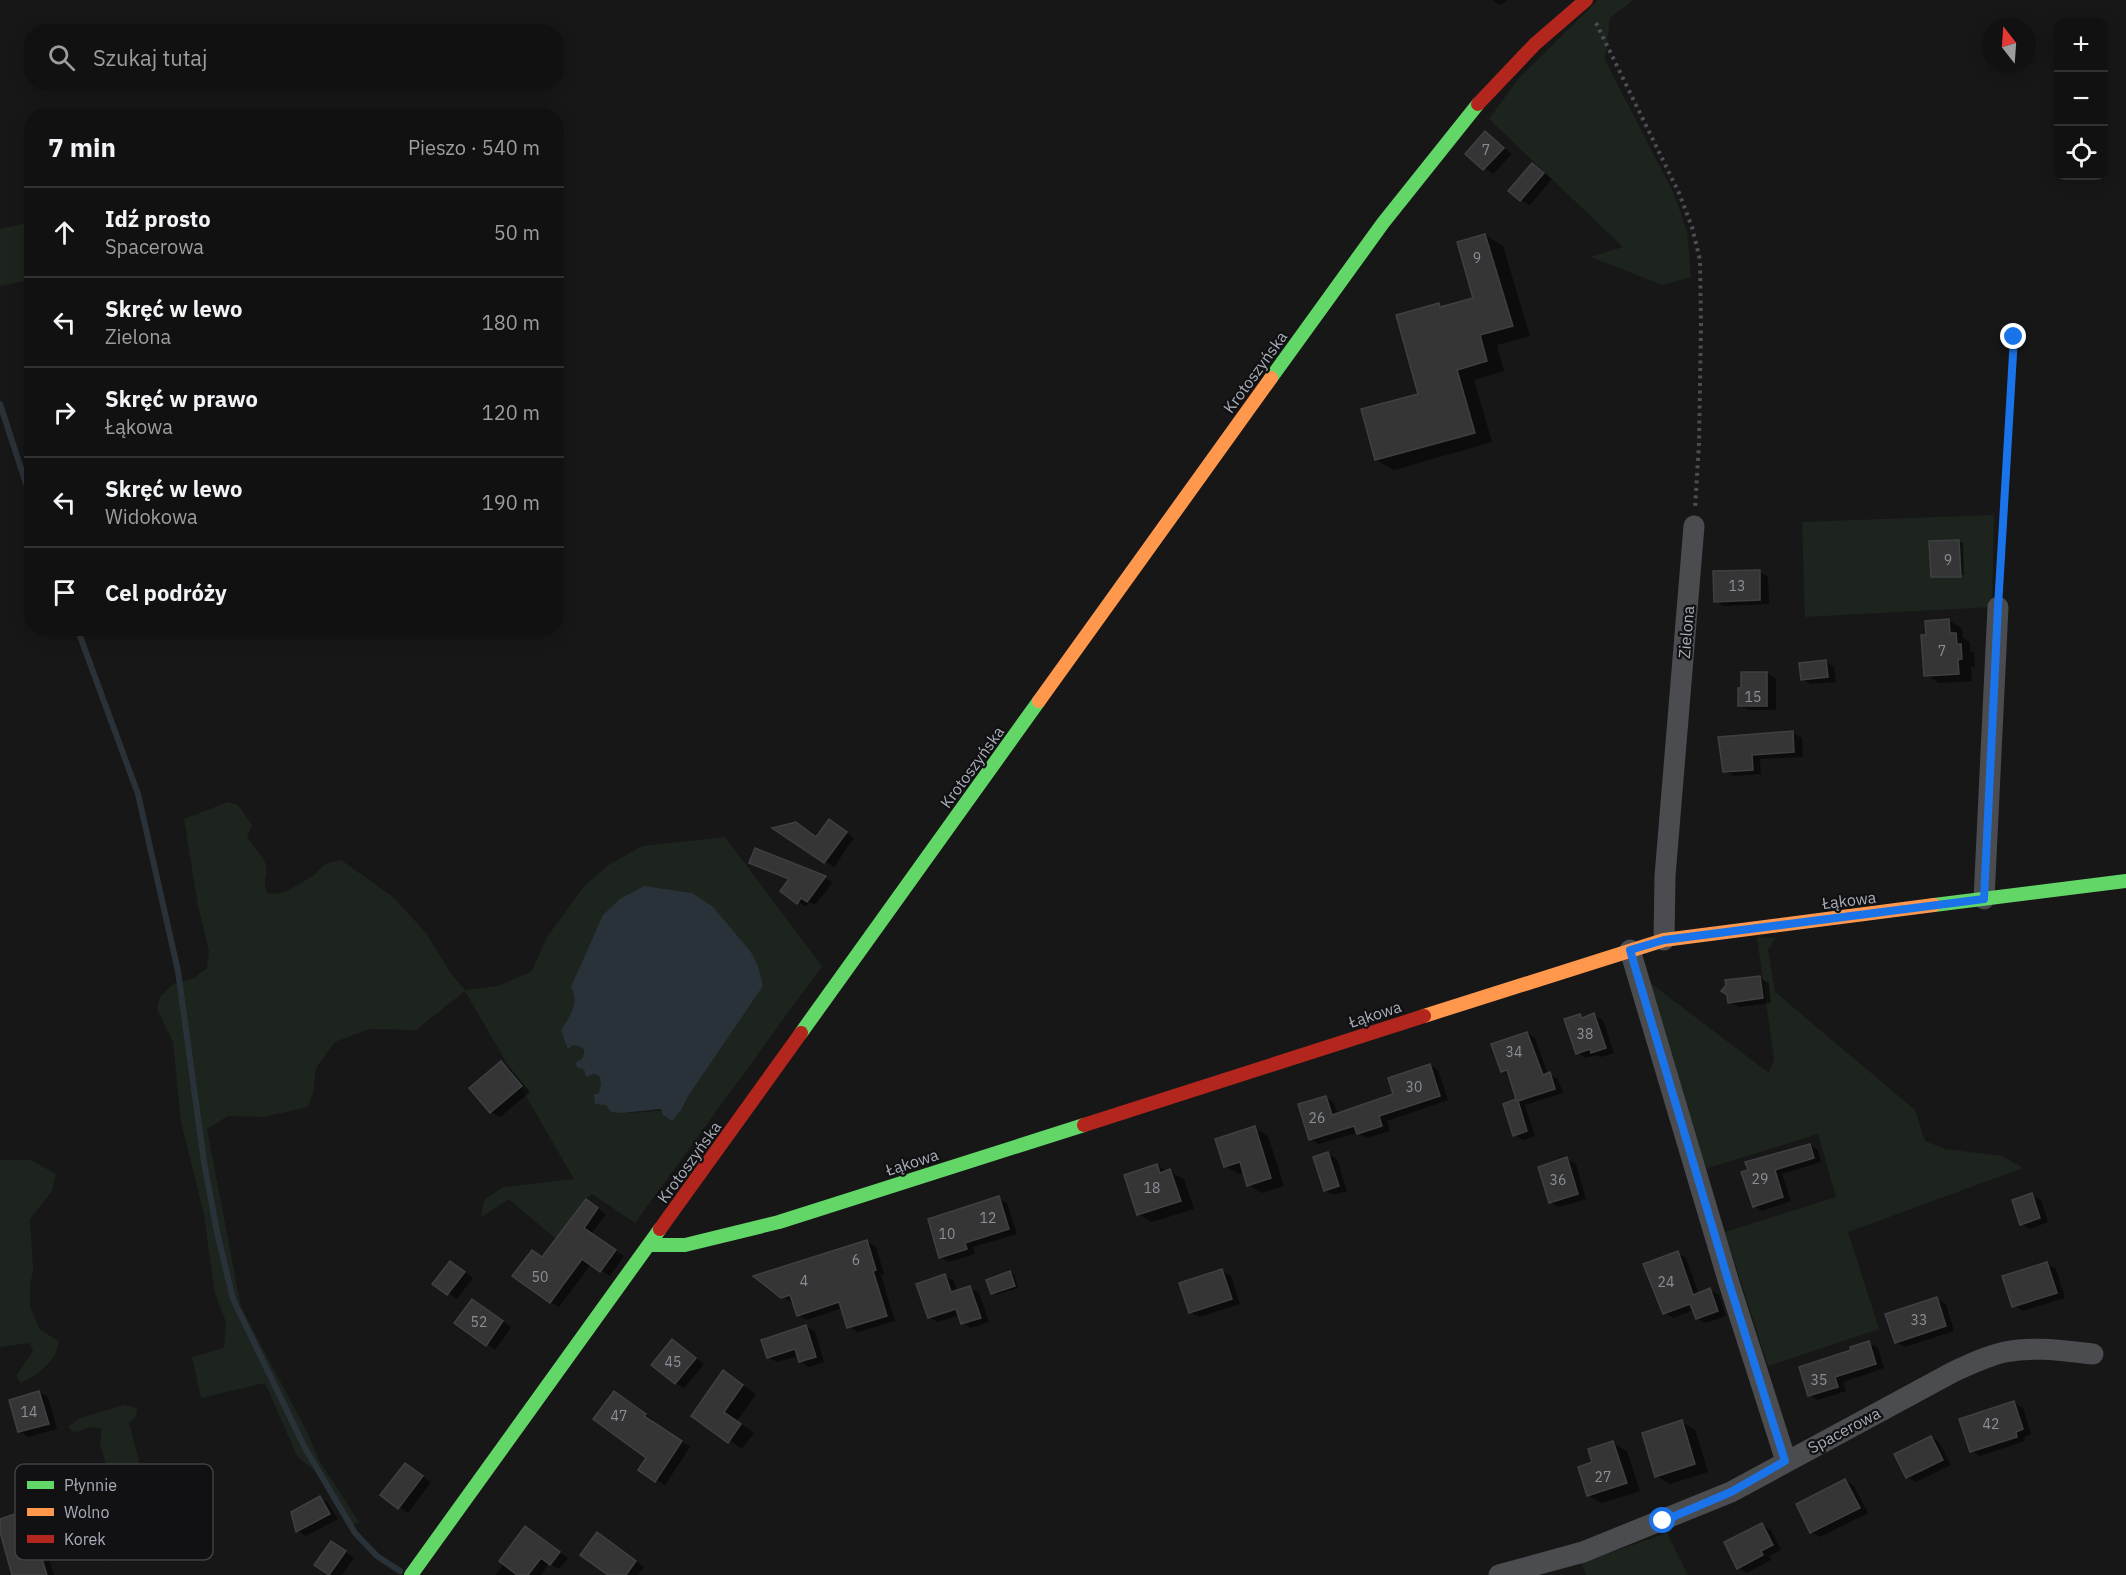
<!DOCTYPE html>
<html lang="pl">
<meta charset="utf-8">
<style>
body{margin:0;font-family:"IBM Plex Sans",sans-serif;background:#1e1f1f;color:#f1f3f6}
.controls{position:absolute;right:18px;top:18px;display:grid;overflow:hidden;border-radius:12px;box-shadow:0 3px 15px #0003}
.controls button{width:54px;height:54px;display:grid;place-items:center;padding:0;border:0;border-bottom:2px solid #303131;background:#111;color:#f1f3f6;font:30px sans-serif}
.compass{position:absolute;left:1982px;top:18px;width:54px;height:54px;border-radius:50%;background:#111;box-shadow:0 3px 15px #0003;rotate:343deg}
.stop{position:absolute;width:18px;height:18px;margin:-14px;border:4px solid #1a73e8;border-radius:50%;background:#fff}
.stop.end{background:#1a73e8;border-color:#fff;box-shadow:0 2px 6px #0008}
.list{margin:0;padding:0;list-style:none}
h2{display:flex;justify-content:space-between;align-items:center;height:78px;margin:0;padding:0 24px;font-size:26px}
h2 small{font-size:20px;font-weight:400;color:#9c9d9f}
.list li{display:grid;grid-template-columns:39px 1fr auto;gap:18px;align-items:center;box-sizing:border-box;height:90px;padding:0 24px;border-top:2px solid #303131}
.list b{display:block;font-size:22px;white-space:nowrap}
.list p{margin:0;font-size:20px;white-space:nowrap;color:#9c9d9f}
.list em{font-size:20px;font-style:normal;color:#9c9d9f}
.icon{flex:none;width:33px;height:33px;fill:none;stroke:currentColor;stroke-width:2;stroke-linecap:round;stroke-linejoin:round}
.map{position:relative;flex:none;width:2126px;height:1575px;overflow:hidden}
.search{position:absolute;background:#111;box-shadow:0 3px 15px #0003;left:24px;top:24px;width:540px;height:66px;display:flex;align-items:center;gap:15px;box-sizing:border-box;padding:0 21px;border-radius:24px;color:#9c9d9f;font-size:22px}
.panel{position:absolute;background:#111;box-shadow:0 3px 15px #0003;left:24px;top:108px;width:540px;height:528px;border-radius:24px}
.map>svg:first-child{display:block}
.green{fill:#1d241e;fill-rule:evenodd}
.water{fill:#2a3239}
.shadow{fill:#0007}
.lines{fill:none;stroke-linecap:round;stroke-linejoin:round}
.stream{stroke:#2a3239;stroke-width:6}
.building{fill:#353536;stroke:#3f4043;stroke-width:1.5}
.path{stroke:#4d4e52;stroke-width:4;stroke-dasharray:3 4.5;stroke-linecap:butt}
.street{stroke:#4b4c50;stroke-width:21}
.fast{stroke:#63d668;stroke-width:14}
.slow{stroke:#ff974d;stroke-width:14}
.jam{stroke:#b3261e;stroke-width:14}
.route{stroke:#1a73e8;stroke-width:8}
.labels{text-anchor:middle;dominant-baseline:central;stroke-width:4.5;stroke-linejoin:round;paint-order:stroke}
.number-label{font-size:14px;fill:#8b8f98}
.street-label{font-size:16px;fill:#a8adb8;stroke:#111113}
.key{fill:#111113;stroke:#3e4045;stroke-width:1.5}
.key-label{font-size:16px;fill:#a8adb8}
</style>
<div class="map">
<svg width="2126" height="1575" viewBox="0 0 2126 1575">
<rect width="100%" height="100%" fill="#171717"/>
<g class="green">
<polygon points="1598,0 1633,0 1610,18 1605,60 1674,194 1687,231 1691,277 1663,285 1590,257 1623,247 1489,119 1518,79"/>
<polygon points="31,222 31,280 0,286 0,229"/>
<polygon points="1994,515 1992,607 1805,617 1802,522"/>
<path d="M228 802 238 805 252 825 247 838C253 846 264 856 266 866 269 877 261 880 268 894L283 893 313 876 325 864 341 860 393 897 427 934 451 974 465 990 498 986 532 971 547 937 585 885 607 866 642 846 725 837 822 966 635 1223 592 1194 585 1199 556 1239 509 1199 481 1217 484 1200 503 1187 574 1179 465 991 416 1030 369 1029 335 1042 316 1068 313 1093 308 1107 264 1117 228 1116 207 1129 241 1307 308 1434 319 1460 359 1522 349 1526 317 1473 297 1456 265 1383 201 1398 192 1357 224 1348 226 1322 215 1294 204 1215 181 1122 173 1042 157 1009 160 997 173 984 194 978 207 968 209 951 198 906 184 819ZM731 930 751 952 763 986 689 1095 681 1110C658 1109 634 1115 611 1112L599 1093 601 1083 599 1076 594 1074 586 1076 583 1047 574 1045 569 1048 561 1030 573 1012 575 994Z"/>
<polygon points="1757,937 1776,938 1768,950 1775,992 1915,1110 1925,1141 1945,1149 2002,1156 2023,1168 1848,1232 1879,1329 1768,1366 1725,1232 1836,1197 1818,1134 1705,1169 1649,982 1769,1073 1774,1059"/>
<path d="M0 1160H31L56 1174 52 1191 30 1219 33 1269 30 1286V1307L40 1330 59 1341C57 1361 38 1375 21 1383L16 1376 33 1351 30 1343 0 1347Z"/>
<path d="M124 1405 137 1408 136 1416 129 1422 146 1489 145 1507 150 1538 129 1546C116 1541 110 1534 105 1521L120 1514 119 1499 112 1484 100 1444 102 1429 93 1427 74 1432 68 1427 80 1418Z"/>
<polygon points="1667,1533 1688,1575 1586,1575 1581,1563"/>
</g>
<path class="water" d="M644 886 692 893 712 906 751 952 758 966 763 986 689 1095 681 1110 672 1121 663 1115 661 1109 621 1113 611 1112 606 1105 595 1104 594 1095 599 1093 601 1083 599 1076 594 1074 586 1077 584 1069 578 1068 575 1063 583 1058 584 1052 583 1048 574 1045 568 1049 561 1030C570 1016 580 1003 571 987L603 915 620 899Z"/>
<g class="shadow">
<polygon points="1492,0 1507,0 1500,5"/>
<polygon points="1485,133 1512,154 1493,174 1467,154"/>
<polygon points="1533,165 1552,179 1530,205 1521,200"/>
<polygon points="1485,235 1503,246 1530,336 1497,345 1504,371 1474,380 1492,442 1394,470 1376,460 1419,395 1439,304 1444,308 1475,299"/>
<polygon points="1959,541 1963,543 1964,575 1932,576 1931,542"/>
<polygon points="1759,571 1768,577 1769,604 1724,606 1715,601"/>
<polygon points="1948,620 1962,628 1963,638 1970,642 1970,651 1974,653 1975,667 1971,667 1972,681 1939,683 1926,675 1928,636"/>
<polygon points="1826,662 1834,667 1836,682 1811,684 1802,679"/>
<polygon points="1767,673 1776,679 1776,710 1748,710 1739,705"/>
<polygon points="1793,733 1802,738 1803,757 1760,759 1761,774 1734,776 1725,771 1724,761"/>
<polygon points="796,823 817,838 838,826 854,838 834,867 776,828"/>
<polygon points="756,850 825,878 833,882 815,905 809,902 806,907 782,891 790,880 751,863"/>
<polygon points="1760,978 1769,983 1771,1003 1739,1007 1730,1002"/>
<polygon points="1580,1015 1585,1018 1594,1015 1603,1020 1614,1053 1601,1057 1597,1055 1586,1058 1578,1053"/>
<polygon points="1527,1033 1535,1038 1548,1075 1558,1079 1563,1093 1525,1105 1535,1136 1523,1140 1515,1135 1517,1100 1510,1075 1502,1071"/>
<polygon points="501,1063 510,1068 530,1092 500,1117 491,1112"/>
<polygon points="1430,1065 1438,1070 1448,1100 1387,1121 1390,1131 1367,1138 1357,1133 1319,1144 1310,1139 1326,1097 1334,1103 1338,1114 1395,1095"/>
<polygon points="1255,1128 1268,1136 1284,1186 1262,1193 1249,1185 1245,1172 1239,1174 1225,1166"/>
<polygon points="1810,1145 1818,1150 1821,1162 1782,1174 1791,1201 1762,1211 1754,1206 1750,1171"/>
<polygon points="1328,1154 1337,1159 1347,1191 1334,1195 1325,1190"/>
<polygon points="1567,1159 1576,1164 1586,1199 1559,1207 1550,1202"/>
<polygon points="1156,1165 1184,1179 1194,1209 1152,1222 1138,1214"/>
<polygon points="2032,1195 2041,1200 2048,1222 2030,1229 2022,1224"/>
<polygon points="998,1198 1007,1203 1017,1234 973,1247 975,1254 949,1262 940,1257"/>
<polygon points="595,1206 606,1214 591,1234 624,1256 610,1276 591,1264 559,1307 550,1302 543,1259"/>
<polygon points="867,1242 876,1247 884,1274 881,1275 895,1321 858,1332 849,1327 842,1308 807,1320 798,1315 794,1301 791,1302 782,1296"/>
<polygon points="1678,1253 1686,1258 1699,1294 1710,1290 1719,1295 1726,1316 1706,1323 1697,1318 1694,1310 1673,1318 1664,1312"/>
<polygon points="2047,1264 2056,1269 2065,1298 2023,1311 2014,1306"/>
<polygon points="459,1268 473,1278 457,1299 434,1283"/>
<polygon points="1222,1271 1231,1276 1240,1304 1199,1317 1190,1312"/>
<polygon points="1010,1273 1014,1275 1018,1288 996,1295 992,1293"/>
<polygon points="945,1276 954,1281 957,1292 970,1288 979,1293 989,1322 971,1328 962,1323 960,1315 938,1322 929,1317"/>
<polygon points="1937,1299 1946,1304 1954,1331 1905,1347 1896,1342"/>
<polygon points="481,1306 511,1327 495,1350 487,1344"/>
<polygon points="806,1326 815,1332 824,1362 809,1367 800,1361 799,1356 777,1362 768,1357"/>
<polygon points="673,1341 704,1364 684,1388 675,1383"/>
<polygon points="1869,1343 1878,1348 1884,1368 1843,1382 1846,1391 1818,1400 1810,1395 1852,1351"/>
<polygon points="723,1372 756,1394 737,1421 754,1433 742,1449 693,1415"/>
<polygon points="39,1392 48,1397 57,1429 28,1437 20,1431"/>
<polygon points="623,1398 653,1420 652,1422 690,1447 665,1485 640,1470 649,1457"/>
<polygon points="2014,1403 2023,1408 2031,1434 2024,1437 2025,1441 1980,1456 1971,1451"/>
<polygon points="1682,1422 1695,1430 1708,1472 1670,1484 1656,1476"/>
<polygon points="1931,1437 1939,1442 1951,1465 1916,1482 1907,1477"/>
<polygon points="1613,1443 1627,1451 1640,1491 1602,1503 1588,1495 1594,1463"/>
<polygon points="405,1464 431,1482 408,1513 382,1495"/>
<polygon points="1845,1480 1854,1486 1868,1513 1820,1537 1812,1532"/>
<polygon points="320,1498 328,1503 338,1519 306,1536 298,1531 293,1513"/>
<polygon points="50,1504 59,1509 64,1524 40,1532 54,1575 14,1575 0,1528 0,1520"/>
<polygon points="1762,1525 1771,1530 1781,1550 1769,1556 1771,1560 1747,1573 1738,1567"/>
<polygon points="104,1527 113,1532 121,1556 105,1561 96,1556"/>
<polygon points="526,1528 568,1558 559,1569 549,1563 541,1575 495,1575 504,1564"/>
<polygon points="606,1539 644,1567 638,1575 611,1575"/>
<polygon points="340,1548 354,1558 342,1575 332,1575 316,1565"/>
</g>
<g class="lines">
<g class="stream">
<polyline points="0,404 32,502"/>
<polyline points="77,628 138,794 178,971 204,1162 217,1232 233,1299 305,1448 355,1533 377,1556 400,1571"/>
</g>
</g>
<g class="building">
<polygon points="1485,131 1504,148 1483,170 1465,154"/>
<polygon points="1532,163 1544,173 1520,201 1508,191"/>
<polygon points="1485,234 1513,326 1480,335 1487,361 1457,370 1475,433 1375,460 1361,409 1418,394 1396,315 1439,303 1440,307 1473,298 1457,242"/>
<polygon points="1959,540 1961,577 1931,577 1929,541"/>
<polygon points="1760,570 1760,600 1714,602 1713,571"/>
<polygon points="1949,619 1950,633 1956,633 1957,644 1961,644 1962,659 1958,660 1959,674 1924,676 1921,635 1926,635 1925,621"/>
<polygon points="1826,660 1828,677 1801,680 1799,663"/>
<polygon points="1741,672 1767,672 1767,706 1738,706 1738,688 1741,688"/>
<polygon points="1793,731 1794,752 1752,755 1753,770 1723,772 1718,737"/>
<polygon points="829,819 847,832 824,863 772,828 796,822 816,837"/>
<polygon points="755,848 826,876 807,902 801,898 797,904 780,891 789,879 749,863"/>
<polygon points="1760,976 1763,998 1728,1003 1727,995 1721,991 1726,985 1725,980"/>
<polygon points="1594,1013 1606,1048 1591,1053 1590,1049 1576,1054 1564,1019 1580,1014 1582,1018"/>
<polygon points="1527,1032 1543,1075 1550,1072 1555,1089 1518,1101 1527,1131 1513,1136 1503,1104 1516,1099 1507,1070 1501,1072 1491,1044"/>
<polygon points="501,1061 522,1086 490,1113 469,1088"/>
<polygon points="1430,1064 1440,1096 1379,1116 1382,1126 1357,1134 1354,1126 1309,1140 1298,1104 1326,1096 1332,1115 1393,1094 1388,1078"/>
<polygon points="1255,1126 1271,1178 1247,1186 1240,1162 1224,1167 1215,1139"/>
<polygon points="1810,1144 1814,1158 1775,1170 1783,1197 1753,1207 1741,1172 1748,1170 1745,1162"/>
<polygon points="1328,1152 1339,1186 1324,1191 1313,1157"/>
<polygon points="1567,1157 1578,1194 1549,1203 1538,1167"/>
<polygon points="1157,1164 1160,1173 1170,1169 1181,1201 1137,1215 1124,1175"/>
<polygon points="2032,1193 2040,1218 2020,1225 2012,1200"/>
<polygon points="999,1196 1009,1229 965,1243 967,1249 939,1258 928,1219"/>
<polygon points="586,1199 598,1208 584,1228 616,1250 600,1272 582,1259 550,1303 512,1276 532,1250 542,1257"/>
<polygon points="867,1240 876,1270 873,1271 887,1316 847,1328 839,1302 797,1316 790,1295 781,1298 753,1276"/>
<polygon points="1678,1251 1693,1295 1710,1288 1718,1311 1696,1319 1690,1304 1663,1314 1643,1264"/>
<polygon points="450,1261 465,1272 447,1295 432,1284"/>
<polygon points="2047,1262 2057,1293 2012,1307 2002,1276"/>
<polygon points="1222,1269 1232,1299 1189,1313 1179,1283"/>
<polygon points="1010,1271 1015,1286 991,1294 986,1280"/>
<polygon points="945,1274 951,1292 970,1286 981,1318 961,1324 956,1309 928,1318 916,1284"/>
<polygon points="1937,1297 1946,1326 1895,1343 1885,1314"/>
<polygon points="472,1299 503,1321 486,1346 454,1323"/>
<polygon points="806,1325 816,1357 799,1362 795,1349 767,1358 761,1340"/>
<polygon points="672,1339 696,1358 675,1384 651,1365"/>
<polygon points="1869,1341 1876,1364 1835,1377 1838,1387 1808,1396 1799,1367 1851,1350 1850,1347"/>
<polygon points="723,1370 743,1385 724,1412 741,1424 728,1443 691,1416"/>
<polygon points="39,1391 49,1424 18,1432 9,1400"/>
<polygon points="614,1391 646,1414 644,1416 682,1441 655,1482 638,1470 646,1458 593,1419"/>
<polygon points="2014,1401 2023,1429 2016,1432 2017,1437 1970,1452 1959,1419"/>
<polygon points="1682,1420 1695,1464 1655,1477 1642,1433"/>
<polygon points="1931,1436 1943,1460 1906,1478 1894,1454"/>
<polygon points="1613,1441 1627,1483 1587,1496 1578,1467 1592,1462 1588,1449"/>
<polygon points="405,1463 423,1476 398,1509 380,1495"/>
<polygon points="1845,1479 1860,1508 1810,1533 1796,1504"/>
<polygon points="320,1496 330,1514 296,1532 291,1512"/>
<polygon points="50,1502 55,1519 32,1527 47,1575 12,1575 0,1532 0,1519"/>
<polygon points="1762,1523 1773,1545 1761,1551 1763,1555 1737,1569 1724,1542"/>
<polygon points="525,1526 560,1552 550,1565 541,1558 528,1575 517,1575 499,1561"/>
<polygon points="597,1532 636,1561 626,1575 608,1575 580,1555"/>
<polygon points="331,1541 346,1551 329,1575 314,1565"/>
</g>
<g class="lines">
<g class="path">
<polyline points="1596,23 1679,193 1692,227 1700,260 1701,325 1699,444 1695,509"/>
<polyline points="1999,588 2014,337"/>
</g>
<g class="street">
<polyline points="1984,899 1998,607"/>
<polyline points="1664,940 1665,876 1694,526"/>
<polyline points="1630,950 1729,1283 1786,1461"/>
<path d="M1499 1575 1583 1552 1731 1492 1953 1372C1970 1364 1987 1356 2005 1352 2035 1346 2064 1351 2093 1354"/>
</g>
<g class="fast">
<polyline points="1271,378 1383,223 1478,104"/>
<polyline points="1934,905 2126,881"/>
<polyline points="801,1033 1039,701"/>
<polyline points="649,1245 685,1245 779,1222 1084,1125"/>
<polyline points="411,1575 660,1229"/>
</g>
<g class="slow">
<polyline points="1039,701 1271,378"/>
<polyline points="1424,1016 1664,940 1934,905"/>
</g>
<g class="jam">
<polyline points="1478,104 1535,44 1586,0"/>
<polyline points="1084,1125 1424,1016"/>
<polyline points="660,1229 801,1033"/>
</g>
</g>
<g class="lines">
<polyline class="route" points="1663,1521 1731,1492 1785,1461 1729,1283 1630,950 1664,940 1984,899 1998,607 2014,337"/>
</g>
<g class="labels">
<g class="number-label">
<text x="1486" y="150">7</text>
<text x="1477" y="258">9</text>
<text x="1948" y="560">9</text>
<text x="1737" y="586">13</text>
<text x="1942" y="651">7</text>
<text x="1753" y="697">15</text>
<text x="1585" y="1034">38</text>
<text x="1514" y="1052">34</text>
<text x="1414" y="1087">30</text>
<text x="1317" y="1118">26</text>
<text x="1760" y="1179">29</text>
<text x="1558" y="1180">36</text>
<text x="1152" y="1188">18</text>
<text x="988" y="1218">12</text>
<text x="947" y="1234">10</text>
<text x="856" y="1260">6</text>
<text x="540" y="1277">50</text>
<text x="804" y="1281">4</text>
<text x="1666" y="1282">24</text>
<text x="1919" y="1320">33</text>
<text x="479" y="1322">52</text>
<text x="673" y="1362">45</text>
<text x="1819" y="1380">35</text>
<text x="29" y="1412">14</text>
<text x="619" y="1416">47</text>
<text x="1991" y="1424">42</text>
<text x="1603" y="1477">27</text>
</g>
<g class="street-label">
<text transform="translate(1255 372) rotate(-54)">Krotoszyńska</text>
<text transform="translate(1686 632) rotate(-85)">Zielona</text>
<text transform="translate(972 767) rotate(-54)">Krotoszyńska</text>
<text transform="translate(1849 900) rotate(-7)">Łąkowa</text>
<text transform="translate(1375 1014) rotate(-18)">Łąkowa</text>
<text transform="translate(689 1162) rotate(-54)">Krotoszyńska</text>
<text transform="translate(912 1162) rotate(-18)">Łąkowa</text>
<text transform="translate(1844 1430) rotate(-28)">Spacerowa</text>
</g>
</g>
<rect x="15" y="1464" width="198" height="96" rx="9" class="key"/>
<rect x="27" y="1481" width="27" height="8" fill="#63d668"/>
<rect x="27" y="1508" width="27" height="8" fill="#ff974d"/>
<rect x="27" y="1535" width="27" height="8" fill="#b3261e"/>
<g class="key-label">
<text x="64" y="1491">Płynnie</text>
<text x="64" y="1518">Wolno</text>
<text x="64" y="1545">Korek</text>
</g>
</svg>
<div class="controls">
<button>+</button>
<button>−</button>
<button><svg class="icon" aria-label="locate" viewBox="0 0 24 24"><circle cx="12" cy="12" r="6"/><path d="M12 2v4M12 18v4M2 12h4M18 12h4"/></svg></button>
</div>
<svg class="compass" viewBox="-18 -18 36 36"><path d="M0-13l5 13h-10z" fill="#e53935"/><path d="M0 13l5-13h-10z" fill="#9c9d9f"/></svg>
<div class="stop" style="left:1663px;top:1521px"></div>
<div class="stop end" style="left:2014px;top:337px"></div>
<div class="search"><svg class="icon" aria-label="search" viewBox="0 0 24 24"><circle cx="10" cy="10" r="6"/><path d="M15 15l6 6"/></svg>Szukaj tutaj</div>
<section class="panel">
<h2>7 min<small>Pieszo · 540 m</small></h2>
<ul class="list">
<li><svg class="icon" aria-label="ahead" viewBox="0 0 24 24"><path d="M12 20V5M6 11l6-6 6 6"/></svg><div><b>Idź prosto</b><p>Spacerowa</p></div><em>50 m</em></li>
<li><svg class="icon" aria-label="left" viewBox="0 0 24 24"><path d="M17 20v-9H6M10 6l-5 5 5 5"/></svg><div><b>Skręć w lewo</b><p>Zielona</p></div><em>180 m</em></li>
<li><svg class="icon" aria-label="right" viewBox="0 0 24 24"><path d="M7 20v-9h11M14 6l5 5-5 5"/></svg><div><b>Skręć w prawo</b><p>Łąkowa</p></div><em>120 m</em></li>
<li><svg class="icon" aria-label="left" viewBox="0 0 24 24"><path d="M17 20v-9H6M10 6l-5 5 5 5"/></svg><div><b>Skręć w lewo</b><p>Widokowa</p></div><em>190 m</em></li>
<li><svg class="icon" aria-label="arrive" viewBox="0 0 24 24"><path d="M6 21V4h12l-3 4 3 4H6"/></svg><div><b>Cel podróży</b></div></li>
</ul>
</section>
</div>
